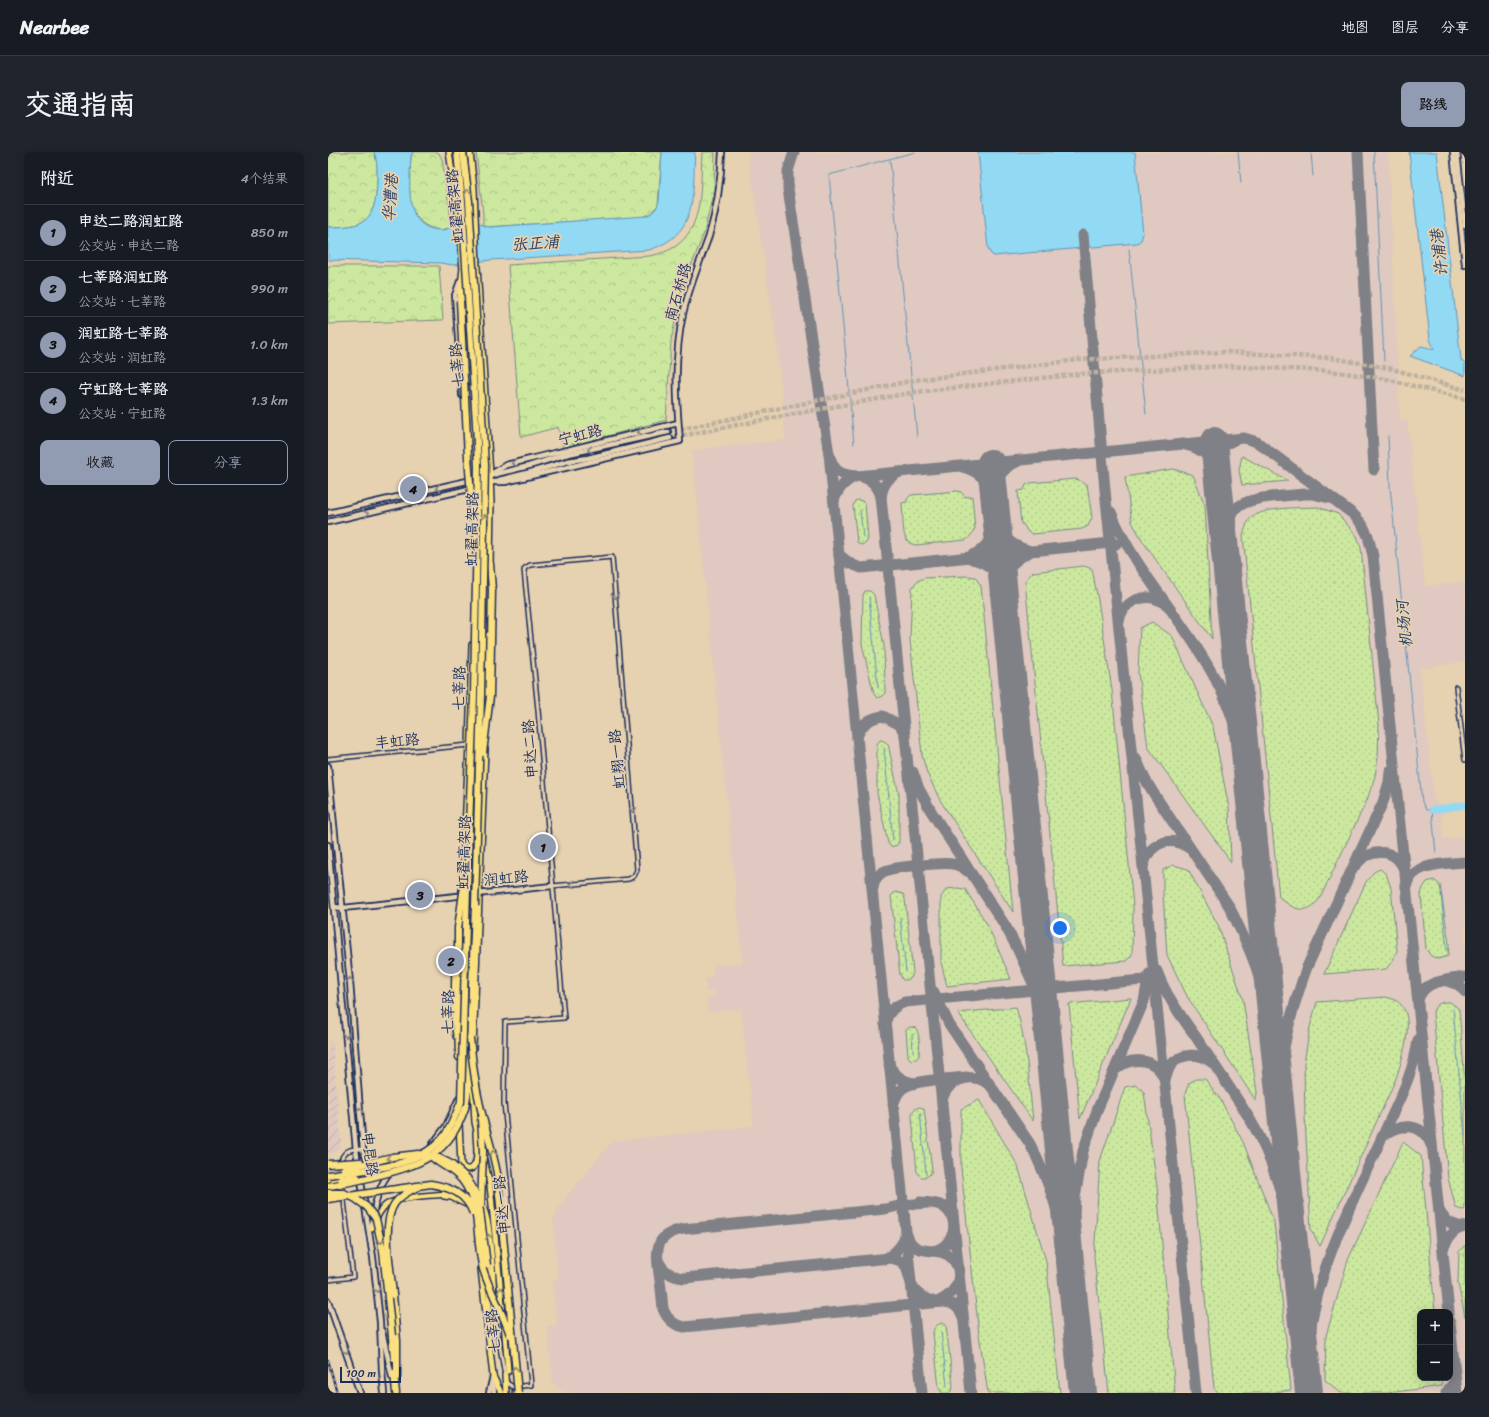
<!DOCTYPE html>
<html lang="zh">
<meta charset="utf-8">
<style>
body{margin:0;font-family:Sriracha,"LXGW WenKai TC",sans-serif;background:#20242c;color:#f1f3f6}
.controls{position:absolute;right:12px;bottom:12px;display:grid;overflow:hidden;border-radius:8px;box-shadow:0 2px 10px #0003}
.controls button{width:36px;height:36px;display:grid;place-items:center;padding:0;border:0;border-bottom:1px solid #363941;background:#171b24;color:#f1f3f6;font:20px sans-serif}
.scale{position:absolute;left:12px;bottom:10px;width:61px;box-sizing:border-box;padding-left:4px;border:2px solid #1b2f5e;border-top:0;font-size:11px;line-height:14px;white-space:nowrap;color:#1b2f5e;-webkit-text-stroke:3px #e6d1b0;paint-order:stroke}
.you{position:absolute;left:732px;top:776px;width:14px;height:14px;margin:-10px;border:3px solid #fff;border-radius:50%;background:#1a73e8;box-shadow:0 0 0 6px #1a73e833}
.badge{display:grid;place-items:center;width:26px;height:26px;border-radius:50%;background:#919bb2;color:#111;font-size:13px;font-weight:700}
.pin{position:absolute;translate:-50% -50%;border:2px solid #fff;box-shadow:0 1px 4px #0006}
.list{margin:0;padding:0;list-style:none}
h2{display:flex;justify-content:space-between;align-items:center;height:52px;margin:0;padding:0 16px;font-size:17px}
h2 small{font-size:13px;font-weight:400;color:#9ea1a6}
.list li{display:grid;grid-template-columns:26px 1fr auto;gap:12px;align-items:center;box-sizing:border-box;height:56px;padding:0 16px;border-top:1px solid #363941}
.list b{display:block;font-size:15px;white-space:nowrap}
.list p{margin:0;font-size:13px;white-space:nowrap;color:#9ea1a6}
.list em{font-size:13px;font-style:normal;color:#9ea1a6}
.actions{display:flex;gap:8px;padding:12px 16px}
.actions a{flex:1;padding:9px 0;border:1px solid #919bb2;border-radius:8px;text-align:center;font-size:14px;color:#919bb2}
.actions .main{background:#919bb2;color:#111}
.map{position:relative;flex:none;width:1137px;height:1241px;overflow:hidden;border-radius:8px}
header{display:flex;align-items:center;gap:24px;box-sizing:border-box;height:56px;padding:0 20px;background:#171b24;border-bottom:1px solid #363941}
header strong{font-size:19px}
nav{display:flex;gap:22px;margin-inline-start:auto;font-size:14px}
.intro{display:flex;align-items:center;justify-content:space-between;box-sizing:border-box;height:96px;padding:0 24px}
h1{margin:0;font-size:28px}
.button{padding:10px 18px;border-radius:8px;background:#919bb2;color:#111;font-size:14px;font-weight:700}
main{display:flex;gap:24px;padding:0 24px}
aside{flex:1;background:#171b24;border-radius:8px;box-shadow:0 2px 10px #0003}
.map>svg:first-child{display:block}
.built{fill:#dfc9c0;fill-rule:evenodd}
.industrial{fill:url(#industrial-furrows)}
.grass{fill:url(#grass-dots);stroke:#748c7e}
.park{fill:url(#park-crowns);stroke:#748c7e}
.water{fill:#92d9f4;stroke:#6295b8}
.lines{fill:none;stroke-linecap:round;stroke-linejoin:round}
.stream{stroke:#6295b8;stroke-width:1}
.river{stroke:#92d9f4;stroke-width:7}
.taxiway{stroke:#808087;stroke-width:11}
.runway{stroke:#808087;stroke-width:28}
.secondary-tunnel{stroke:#bdb1a0;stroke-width:4.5;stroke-dasharray:4.5 2;stroke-linecap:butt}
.primary-tunnel{stroke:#bdb1a0;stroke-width:5;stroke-dasharray:5 2.5;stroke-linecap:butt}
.street-casing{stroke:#1b2f5e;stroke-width:6}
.secondary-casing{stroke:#1b2f5e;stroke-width:8}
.primary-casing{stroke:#1b2f5e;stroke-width:8}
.highway-casing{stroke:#1b2f5e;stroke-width:9}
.street{stroke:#e6d1b0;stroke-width:3}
.secondary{stroke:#e6d1b0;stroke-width:4.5}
.primary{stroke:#fbe080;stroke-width:5}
.highway{stroke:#fbe080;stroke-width:6}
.rail-casing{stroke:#1b2f5e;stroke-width:2.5}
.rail{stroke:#e6d1b0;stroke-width:1;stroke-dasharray:3;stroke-linecap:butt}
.highway-bridge-casing{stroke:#1b2f5e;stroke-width:9;stroke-linecap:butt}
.highway-bridge{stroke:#fbe080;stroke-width:6}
.oneway{stroke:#8b886f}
.oneway2{stroke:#808087}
.labels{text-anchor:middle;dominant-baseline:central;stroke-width:3.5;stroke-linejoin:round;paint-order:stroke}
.street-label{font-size:15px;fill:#1b2f5e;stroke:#e6d1b0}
.water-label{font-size:16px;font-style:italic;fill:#27406d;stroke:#e6d1b0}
</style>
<header>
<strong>Nearbee</strong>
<nav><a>地图</a><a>图层</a><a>分享</a></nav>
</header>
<div class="intro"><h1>交通指南</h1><a class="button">路线</a></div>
<main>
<aside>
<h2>附近<small>4个结果</small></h2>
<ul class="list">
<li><span class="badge">1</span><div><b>申达二路润虹路</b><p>公交站 · 申达二路</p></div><em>850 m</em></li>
<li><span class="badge">2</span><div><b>七莘路润虹路</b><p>公交站 · 七莘路</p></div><em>990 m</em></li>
<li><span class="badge">3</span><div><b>润虹路七莘路</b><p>公交站 · 润虹路</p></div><em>1.0 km</em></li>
<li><span class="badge">4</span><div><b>宁虹路七莘路</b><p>公交站 · 宁虹路</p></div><em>1.3 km</em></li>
</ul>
<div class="actions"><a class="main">收藏</a><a>分享</a></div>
</aside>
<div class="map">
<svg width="1137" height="1241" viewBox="0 0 1137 1241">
<defs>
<pattern id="industrial-furrows" width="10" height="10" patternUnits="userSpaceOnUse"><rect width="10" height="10" fill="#dfc9c0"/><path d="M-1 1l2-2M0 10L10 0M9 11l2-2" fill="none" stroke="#bfada7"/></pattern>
<pattern id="grass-dots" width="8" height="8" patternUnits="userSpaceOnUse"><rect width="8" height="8" fill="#cce89f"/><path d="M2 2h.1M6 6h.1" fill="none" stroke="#afc78b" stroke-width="1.8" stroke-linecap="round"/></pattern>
<pattern id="park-crowns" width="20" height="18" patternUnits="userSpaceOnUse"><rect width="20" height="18" fill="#cce89f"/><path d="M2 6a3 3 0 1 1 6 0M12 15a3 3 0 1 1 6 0" fill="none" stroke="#afc78b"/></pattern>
</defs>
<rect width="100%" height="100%" fill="#e6d1b0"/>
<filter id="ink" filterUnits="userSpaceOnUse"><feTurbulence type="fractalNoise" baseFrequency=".025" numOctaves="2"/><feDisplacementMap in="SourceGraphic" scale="8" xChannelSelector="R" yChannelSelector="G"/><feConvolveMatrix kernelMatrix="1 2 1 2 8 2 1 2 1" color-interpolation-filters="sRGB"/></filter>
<g filter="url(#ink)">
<path class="built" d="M422 0H1060L1072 268H1079L1097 434 1137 430V509L1092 517 1106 648 1111 654H1113L1115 687 1137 685V1241H237L225 1231 219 1174 229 1173 224 1127H230L225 1068 232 1053 284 989 426 974 413 857 380 860 379 846 387 845 386 839 378 840 377 826 386 825 385 813 415 811 364 298 458 288 448 185 420 2ZM1092 1160H1122V1226H1092Z"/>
<polygon class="industrial" points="4,889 13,989 11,996 6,1001 0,1003 0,890"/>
<g class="grass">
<polygon points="914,304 960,329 914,333 911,318"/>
<polygon points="845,317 865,323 877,353 884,487 816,391 804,370 797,325"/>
<polygon points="747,327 751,328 756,332 759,332 764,366 760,374 754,377 705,382 700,380 695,372 693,372 690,339 696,338 698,333 702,331"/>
<path d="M630 339 633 340 637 345 644 344 647 377H646C644 382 642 385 638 388L588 393C585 392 581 392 579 389 574 383 575 360 574 351L579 350V347L583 343Z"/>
<polygon points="530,348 534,349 537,352 540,387 538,391 533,393 529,390 525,354 527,349"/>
<path d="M990 355 1010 362 1029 384 1033 396 1051 573 1050 605 1047 624 1039 648 994 742C982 764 968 760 951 745L915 383C917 379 918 372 921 368 933 354 972 356 990 355Z"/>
<polygon points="756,414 764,417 770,448 784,538 805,754 804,803 798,809 735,814 697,429 705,420"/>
<polygon points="639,424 647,425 653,434 685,760 612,648 599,621 594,603 582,488 584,436 589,429 597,426"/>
<polygon points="537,439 542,439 546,443 556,494 557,541 554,544 549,546 546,542 534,492 535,443"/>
<polygon points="824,470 844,484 885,575 901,656 903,710 820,595 810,521 812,476"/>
<polygon points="552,588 556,589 560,592 571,643 571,690 569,693 563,695 560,691 549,641 549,592"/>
<polygon points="845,713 860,717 890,773 915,848 929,940 928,949 860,846 839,803 835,741 835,718"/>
<polygon points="1052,717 1058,722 1063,736 1069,799 1065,808 1058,817 996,822 1038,730 1046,720"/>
<polygon points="1106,728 1112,733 1121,792 1120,804 1110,807 1103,804 1098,797 1093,742 1095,736 1099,730"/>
<polygon points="629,736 637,737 659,772 683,827 619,834 613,810 613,745 619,737"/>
<polygon points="567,740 575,742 577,747 585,821 583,826 579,828 575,828 572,823 563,744"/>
<path d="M1058 845C1064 847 1070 848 1074 854 1087 869 1073 912 1067 929L992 1094 983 1078 977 965 976 911 982 875 989 850Z"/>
<polygon points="803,846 752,967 741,852"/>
<path d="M1122 850 1131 857 1137 931V1057L1135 1058 1128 1056 1120 1026 1105 860C1108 851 1113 850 1122 850Z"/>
<path d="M688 855C699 892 701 931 705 969L630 861Z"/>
<path d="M582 875 588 876C592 884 592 896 591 904L588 907 583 908 580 904 578 878Z"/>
<polygon points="868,927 877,927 892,947 915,990 946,1070 963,1238 939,1241 891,1241 886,1236 857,942 861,931"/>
<polygon points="808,933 816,940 829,1035 847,1241 781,1241 766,1105 772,1009 797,935"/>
<polygon points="651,948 690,1014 718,1109 732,1241 660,1241 651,1182 633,1016 633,957"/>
<path d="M592 955 596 957 604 1018C602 1024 599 1025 593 1025L589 1020 584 965C584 959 586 956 592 955Z"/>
<polygon points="1075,990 1093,1004 1107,1160 1092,1160 1092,1226 1113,1226 1114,1234 1059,1241 1013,1241 997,1228 998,1184 1020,1108"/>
<polygon points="1137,1093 1137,1165 1130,1131 1131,1100"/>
<path d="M614 1171 618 1173 625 1234 624 1238 621 1241H614L611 1236 605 1181C606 1175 608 1173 614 1171Z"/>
</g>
<g class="park">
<path d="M0 0H46C50 10 49 21 49 31 47 70 37 75 0 75Z"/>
<path d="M85 0H110L114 7 124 74C118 78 110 79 103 76 74 64 82 30 83 4Z"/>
<polygon points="148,0 334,0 330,53 322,62 314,65 158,75 155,73 155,61"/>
<path d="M374 0H387L386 37 376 81 353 140 343 189 338 268 235 296 230 275 193 285 180 113 321 104C377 95 372 45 374 0Z"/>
<polygon points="0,114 111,114 115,168 0,172"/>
</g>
<g class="water">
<path d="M46 0H85L83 4C82 31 74 79 115 78 120 78 123 73 129 73 135 72 144 71 150 71 154 72 158 75 162 75L318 64C325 61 329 57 331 49L334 0H367C364 43 371 82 321 98L163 108 125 113 113 111 0 108V75C37 75 47 70 49 31 49 21 50 10 46 0Z"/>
<polygon points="650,0 807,0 815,82 813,88 809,91 666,104 663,102 660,96"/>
<polygon points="1081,0 1109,0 1133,208 1137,212 1137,224 1082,204 1093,194 1106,197 1102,187"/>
</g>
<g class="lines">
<g class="stream">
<polyline points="910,0 913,31"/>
<polyline points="983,0 985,24"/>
<polyline points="1046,0 1056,209"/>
<polyline points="562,8 589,285"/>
<polyline points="801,97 818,262"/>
<polyline points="1060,284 1062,334 1094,650 1098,658 1104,658 1108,702"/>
<polyline points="526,292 501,23 587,0"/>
<polyline points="532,358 535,385"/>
<polyline points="541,445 550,536"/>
<polyline points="556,596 565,688"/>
<polyline points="1113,742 1119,799"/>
<polyline points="572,765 578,820"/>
<polyline points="1125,857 1137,984"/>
<polyline points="584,882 585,900"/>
<polyline points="592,961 598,1022"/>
<polyline points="613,1179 619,1234"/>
</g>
<polyline class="river" points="1104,658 1137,653"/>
<g class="taxiway">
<polyline points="466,0 460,19 460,37 501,302 594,1241"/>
<polyline points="1030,0 1046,318"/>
<polyline points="755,83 777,338 868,1241"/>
<path d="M858 293C873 296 885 306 889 321"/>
<path d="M501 302C506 320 512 323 530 324L916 286 929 290 1025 362 1034 372 1040 384 1045 404 1121 1160"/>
<path d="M888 311C890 300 895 292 906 288"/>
<path d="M634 315C651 319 661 329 666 345"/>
<path d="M553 345C555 333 560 325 572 320"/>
<path d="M666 345C667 329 674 316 689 310"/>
<path d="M506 349C510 336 517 328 530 324 543 326 550 333 553 345L643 1241"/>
<path d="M783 360C806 417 850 461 880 514 902 550 914 592 920 634"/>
<path d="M668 366C672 383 683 394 700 398"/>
<path d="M896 383C902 354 914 348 943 345 954 344 965 343 977 342H985L1001 346"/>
<polyline points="511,403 523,412 533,416 783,391 788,392"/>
<path d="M644 403C659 398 666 382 668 367"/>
<path d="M644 407C660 410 670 420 674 436"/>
<path d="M676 440C675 420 682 410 700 401"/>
<path d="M791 470C794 448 819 439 836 451"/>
<path d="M529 586C532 573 541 566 555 564L572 573 577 582"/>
<path d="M808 606 817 627 826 642 901 754C912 777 924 800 931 825 937 846 941 867 946 888"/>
<polyline points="585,620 591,637 603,659 678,775 689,796 708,838 722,907"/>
<path d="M816 712C822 690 843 683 861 696"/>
<path d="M1028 713C1041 696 1068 695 1076 718"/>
<path d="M1078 735C1083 710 1118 712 1137 710"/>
<path d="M545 736C546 729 550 722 557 719 565 715 616 710 625 712 631 713 635 715 639 719"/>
<path d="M829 819C838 844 853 864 868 885 886 913 906 941 923 969 946 1008 957 1052 966 1096"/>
<polyline points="1119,829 1131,833 1137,840"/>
<path d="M606 840 621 872 702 992C723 1032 734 1072 743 1116"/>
<path d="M1090 849C1094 828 1120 828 1137 825"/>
<path d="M557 872C560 860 566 854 577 850L803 829 820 828 827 831"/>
<path d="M561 913C567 924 575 930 587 931"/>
<path d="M787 918C802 904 828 905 836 926"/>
<path d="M837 928C839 923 840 917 843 913 853 901 871 900 883 910"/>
<path d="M614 950C616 929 644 918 660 932"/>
<path d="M565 953C567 947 569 941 574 937 585 927 624 927 639 925"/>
<path d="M954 971C953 948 952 926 955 903 959 873 969 843 979 815L1055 650 1061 630 1062 619"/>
<path d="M1054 985C1071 971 1094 969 1103 993"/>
<path d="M592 1050C599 1051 607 1050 614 1054 634 1066 627 1095 605 1099"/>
<path d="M599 1051 575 1053 557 1057 355 1077C326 1083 328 1098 331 1122 333 1134 334 1146 335 1157 339 1167 345 1173 356 1175L614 1150C625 1150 631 1155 635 1165"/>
<path d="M1111 1058C1116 1069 1125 1074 1137 1075"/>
<path d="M579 1083C585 1101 597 1097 612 1100 625 1103 633 1115 630 1128 628 1139 620 1145 610 1150"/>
<path d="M1115 1097C1120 1087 1124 1077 1137 1075"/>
<polyline points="744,1100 747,1045 755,999 770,956 816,849 821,822"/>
<path d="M557 1107C567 1101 576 1093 577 1082"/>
<path d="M330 1108C335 1119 344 1125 356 1126L562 1106C584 1109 577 1123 586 1137 591 1145 599 1147 607 1150"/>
<polyline points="1122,1170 1129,1241"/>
<path d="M986 1241C977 1230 980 1217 980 1204 984 1124 1023 1053 1056 981 1069 952 1086 921 1090 888"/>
<polyline points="1118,1241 1126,1230 1127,1224"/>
</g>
<g class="runway">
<polyline points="886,289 981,1241"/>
<polyline points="663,311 755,1241"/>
</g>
<g class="secondary-tunnel">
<polyline points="340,280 587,228 750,208 897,200 1003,206 1061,216 1137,238"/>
<polyline points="342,286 476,260 588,240 751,222 897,214 1002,219 1058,227 1137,247"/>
</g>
<polyline class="primary-tunnel" points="180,1219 181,1241"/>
<defs>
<g id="street">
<polyline points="1128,535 1137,608"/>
<polyline points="0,607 141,593"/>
<path d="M12 1021C11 1013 13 1001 22 998 26 997 31 997 35 997"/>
<polyline points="0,1128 25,1125 14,1032"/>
<polyline points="167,1166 177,1224"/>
<polyline points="179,1231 185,1235 203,1233 176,951 177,870 236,866 210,558 196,418 197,416 202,413 284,405 309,718 306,724 301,727 224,734"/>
<polyline points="186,1241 187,1237 189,1236"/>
</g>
<g id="secondary">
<polyline points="1125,0 1137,113"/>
<polyline points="1129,0 1137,73"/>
<polyline points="132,129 127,143 134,243"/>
<polyline points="165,321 178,313 350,271"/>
<polyline points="160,324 201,314 236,303 340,280"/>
<polyline points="171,328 203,320 240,309 260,306 342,286"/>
<path d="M162 330H177L352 289C348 246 346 204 355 162 361 135 372 110 381 84 389 57 393 28 394 0"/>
<polyline points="0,361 152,326"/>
<polyline points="0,370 145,336"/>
<path d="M0 614 22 830 35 997C36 1003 38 1007 43 1011"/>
<polyline points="0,693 28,998 45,1105 52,1170 54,1219 56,1241"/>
<polyline points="6,755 15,756 224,734"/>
<polyline points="104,993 118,974 131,946"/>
<path d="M44 1074C45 1057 51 1029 65 1017 69 1015 73 1013 77 1011"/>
<polyline points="0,1149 32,1241"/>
<polyline points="54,1179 64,1225"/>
<polyline points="165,1230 166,1241"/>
<polyline points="161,1241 165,1224"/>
</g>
<g id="primary">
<polyline points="121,0 132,73 142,229"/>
<polyline points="142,0 146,36 149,115 162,323 163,350 162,415"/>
<polyline points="158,557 160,483"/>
<polyline points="134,739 141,593 144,493"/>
<polyline points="127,803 126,867 128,884"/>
<polyline points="145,897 157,597"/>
<polyline points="145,933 147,970 152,992"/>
<path d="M131 971 133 1013C135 1015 137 1018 141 1017 153 1016 148 990 148 981"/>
<polyline points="156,1008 162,1033 175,1162"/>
<polyline points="116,1044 123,1045 140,1053"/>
<path d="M152 1049C161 1065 161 1082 163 1100 165 1122 166 1144 167 1166"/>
<path d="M44 1076C47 1069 51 1058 58 1053 70 1044 131 1039 145 1045"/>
<polyline points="159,1113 160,1127"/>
<polyline points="153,1117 165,1224 173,1241"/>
<polyline points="161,1135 161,1159"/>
<polyline points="176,1170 180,1219"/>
<polyline points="177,1223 178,1241"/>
</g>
<g id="highway">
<polyline points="132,149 135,120"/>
<polyline points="162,544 164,437 162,412"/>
<polyline points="130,776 130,864 131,905"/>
<polyline points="137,956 140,938 147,754"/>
<polyline points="0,1029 13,1027"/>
<polyline points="65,1143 69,1189 69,1225"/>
<polyline points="64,1184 66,1206"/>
<polyline points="66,1221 68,1241"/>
</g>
</defs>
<use href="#street" class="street-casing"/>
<use href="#secondary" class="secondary-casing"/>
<use href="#primary" class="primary-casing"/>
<use href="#highway" class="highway-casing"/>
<use href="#street" class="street"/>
<use href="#secondary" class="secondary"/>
<use href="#primary" class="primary"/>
<use href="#highway" class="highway"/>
<defs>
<g id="rail">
<polyline points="0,1208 9,1241"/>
<polyline points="0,1239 1,1241"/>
</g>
</defs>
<use href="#rail" class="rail-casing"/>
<use href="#rail" class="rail"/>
<defs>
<g id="highway-bridge">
<polyline points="135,0 141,49 157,313 153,544 147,754"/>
<polyline points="132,149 140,305 145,369"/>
<polyline points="155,601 162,544"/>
<polyline points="130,776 136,734"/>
<path d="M142 886C144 906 146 925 150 944 155 970 164 995 169 1021L190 1241"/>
<polyline points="153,967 155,1000 153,1053"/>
<path d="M105 1006C114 1014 126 1018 134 1028 154 1054 147 1087 155 1117 162 1140 175 1160 182 1183"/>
<polyline points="0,1012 32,1010"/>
<polyline points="16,1017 64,1005 90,1002 111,1006 123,1012 139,1026 148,1042 152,1059 159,1113"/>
<path d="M0 1023C38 1017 91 1017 117 983 124 973 128 962 133 950L140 701 146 543 150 314 148 271 134 50 129 0"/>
<polyline points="13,1027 29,1025"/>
<path d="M0 1034C16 1032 32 1028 48 1024 93 1013 121 1003 137 956"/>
<polyline points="0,1041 16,1041 28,1047 39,1055 48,1067 55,1099 64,1184"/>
<path d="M0 1047 103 1032C122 1035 138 1042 145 1061"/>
<path d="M65 1143C63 1118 53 1071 67 1051 73 1043 81 1039 90 1035"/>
</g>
</defs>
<use href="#highway-bridge" class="highway-bridge-casing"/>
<use href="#highway-bridge" class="highway-bridge"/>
</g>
<defs><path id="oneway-chevron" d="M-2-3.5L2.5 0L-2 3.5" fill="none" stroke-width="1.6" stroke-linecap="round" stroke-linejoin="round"/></defs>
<g class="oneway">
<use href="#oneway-chevron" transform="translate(140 40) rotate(-95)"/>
<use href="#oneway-chevron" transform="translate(157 365) rotate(-89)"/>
<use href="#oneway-chevron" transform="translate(165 1001) rotate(-103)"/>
<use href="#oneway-chevron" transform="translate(61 1006) rotate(169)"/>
<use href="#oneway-chevron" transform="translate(161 1085) rotate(-95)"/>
<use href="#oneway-chevron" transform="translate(53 1089) rotate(81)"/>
<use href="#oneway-chevron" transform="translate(173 1138) rotate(-95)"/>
<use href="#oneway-chevron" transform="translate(187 1217) rotate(-95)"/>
</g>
<g class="oneway2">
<use href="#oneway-chevron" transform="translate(312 280) rotate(167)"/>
<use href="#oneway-chevron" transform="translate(262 298) rotate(167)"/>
<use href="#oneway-chevron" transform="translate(186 311) rotate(166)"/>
<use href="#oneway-chevron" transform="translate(110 336) rotate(168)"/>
<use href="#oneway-chevron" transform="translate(38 362) rotate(-13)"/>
<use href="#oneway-chevron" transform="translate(287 444) rotate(85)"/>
<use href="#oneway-chevron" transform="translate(305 658) rotate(85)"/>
<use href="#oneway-chevron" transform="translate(244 732) rotate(175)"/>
<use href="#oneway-chevron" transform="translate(22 828) rotate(-95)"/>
<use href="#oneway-chevron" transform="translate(18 883) rotate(85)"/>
<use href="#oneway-chevron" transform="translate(32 958) rotate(-95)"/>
<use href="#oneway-chevron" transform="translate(49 1138) rotate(83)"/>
<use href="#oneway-chevron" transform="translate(18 1199) rotate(70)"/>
</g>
</g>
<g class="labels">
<g class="street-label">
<text transform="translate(127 54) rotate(-95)">虹翟高架路</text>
<text transform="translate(350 140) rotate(-74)">南石桥路</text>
<text transform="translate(129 213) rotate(-94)">七莘路</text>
<text transform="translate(252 283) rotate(-14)">宁虹路</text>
<text transform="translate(144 377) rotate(-89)">虹翟高架路</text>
<text transform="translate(131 536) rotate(-88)">七莘路</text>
<text transform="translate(69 589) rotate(-5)">丰虹路</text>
<text transform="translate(202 597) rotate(-94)">申达二路</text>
<text transform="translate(289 607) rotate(-95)">虹翔一路</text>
<text transform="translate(136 700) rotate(-88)">虹翟高架路</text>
<text transform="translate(178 726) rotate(-5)">润虹路</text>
<text transform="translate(120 860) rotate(-89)">七莘路</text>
<text transform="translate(42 1002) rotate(83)">申昆路</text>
<text transform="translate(174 1053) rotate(-96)">申达一路</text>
<text transform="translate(165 1179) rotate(-95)">七莘路</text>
</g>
<g class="water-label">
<text transform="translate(62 46) rotate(-86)">华漕港</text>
<text transform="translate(207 91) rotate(-4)">张正浦</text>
<text transform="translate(1111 101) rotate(-97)">许浦港</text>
<text transform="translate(1076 472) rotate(-96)">机场河</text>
</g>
</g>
</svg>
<div class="controls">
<button>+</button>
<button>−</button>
</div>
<div class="scale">100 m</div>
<div class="you"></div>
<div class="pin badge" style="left:215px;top:695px">1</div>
<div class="pin badge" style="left:123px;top:809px">2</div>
<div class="pin badge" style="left:92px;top:743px">3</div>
<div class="pin badge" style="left:85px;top:337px">4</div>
</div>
</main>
